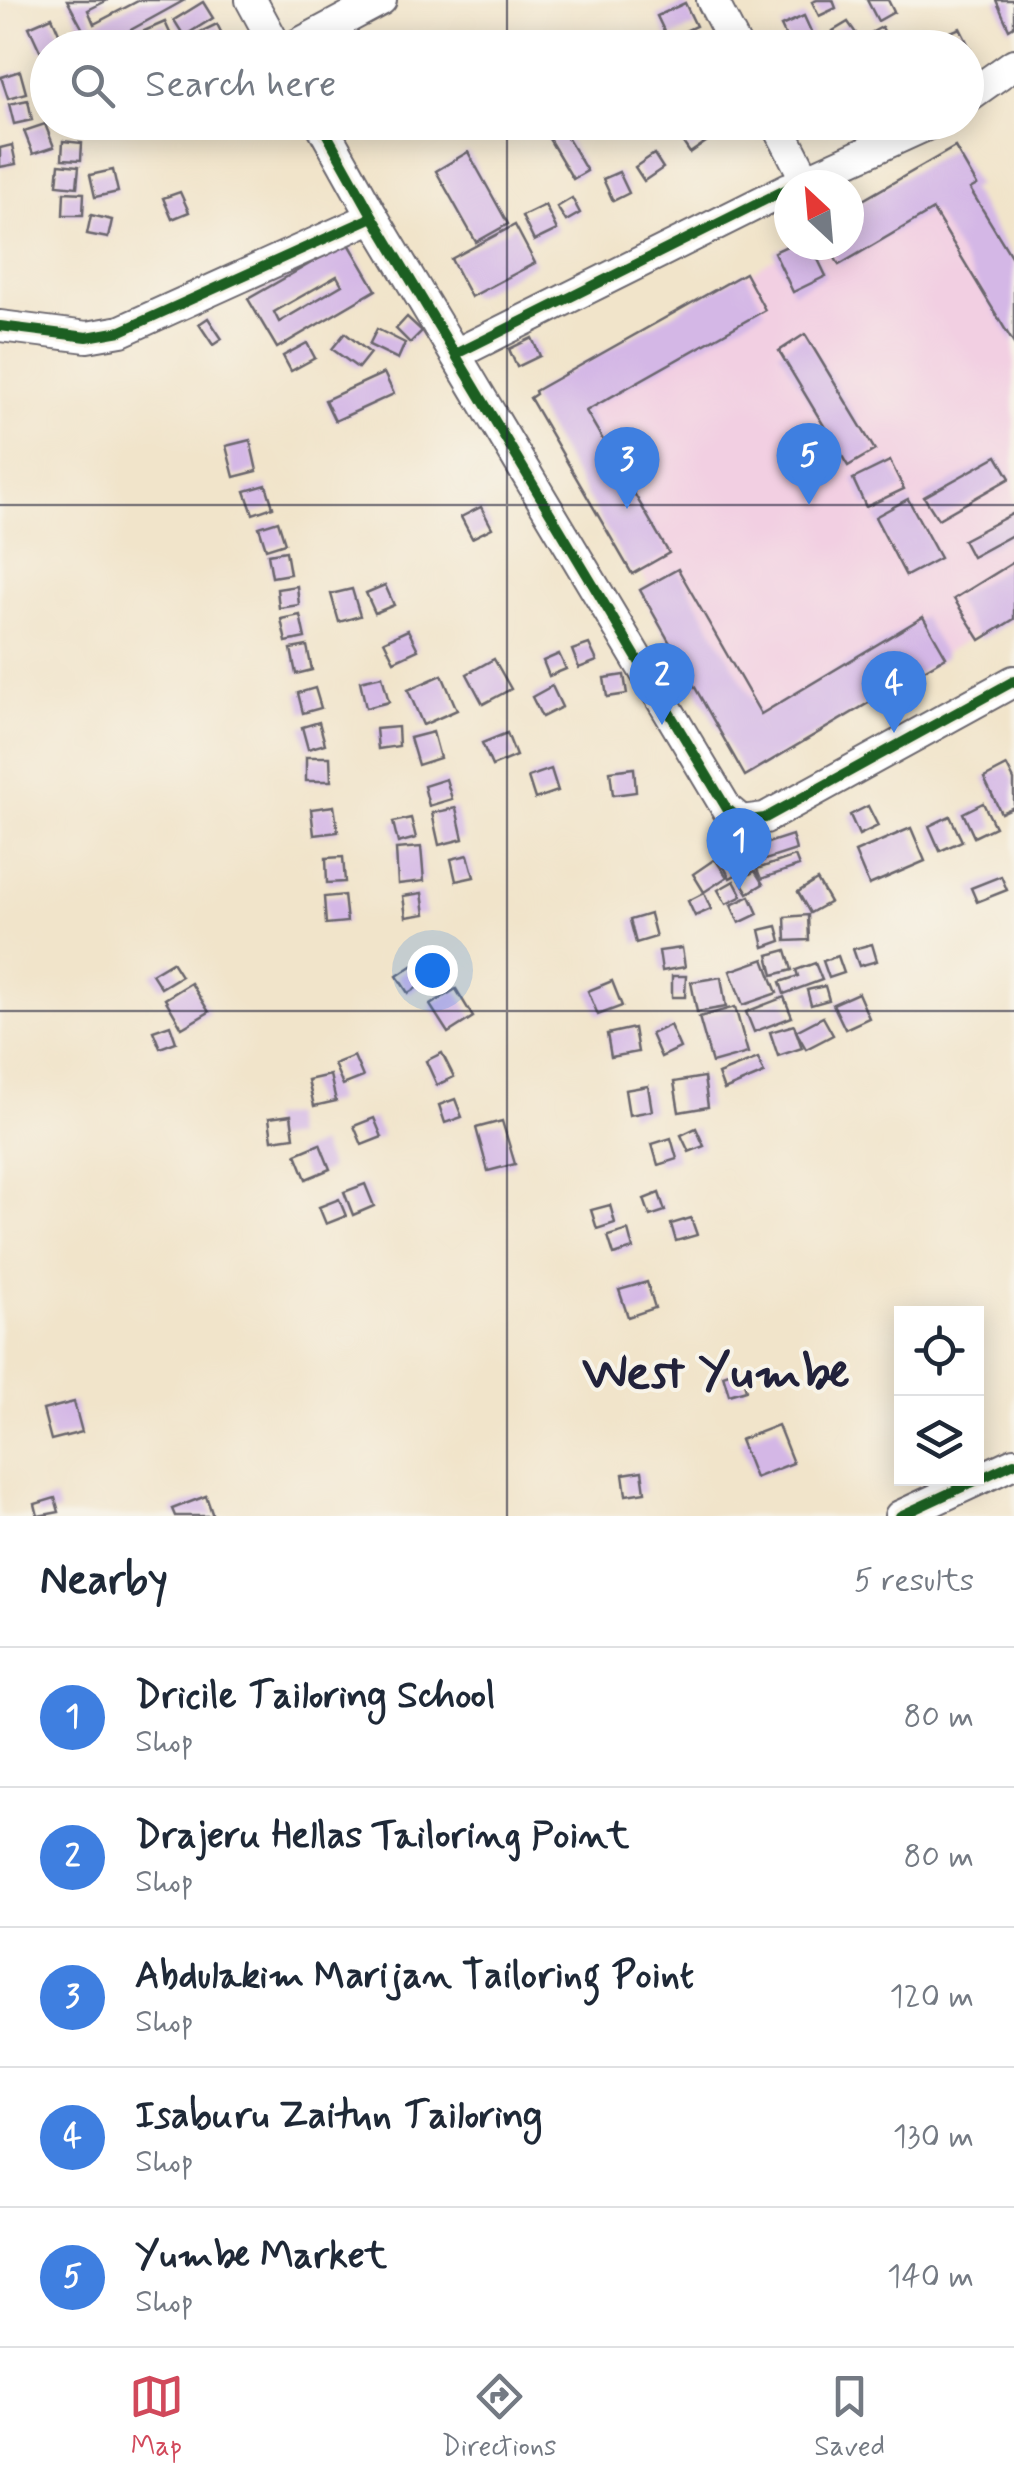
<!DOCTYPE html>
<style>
body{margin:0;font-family:Mynerve,sans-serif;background:#f2f2f3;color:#1f2937}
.controls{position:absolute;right:30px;bottom:30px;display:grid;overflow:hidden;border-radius:0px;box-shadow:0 5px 25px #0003}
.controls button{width:90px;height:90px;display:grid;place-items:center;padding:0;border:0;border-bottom:2px solid #e0e1e3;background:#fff;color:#1f2937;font:50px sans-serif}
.compass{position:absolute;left:774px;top:170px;width:90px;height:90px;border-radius:50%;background:#fff;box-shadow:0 5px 25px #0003;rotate:334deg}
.you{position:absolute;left:432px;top:970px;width:35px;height:35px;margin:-25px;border:8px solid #fff;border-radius:50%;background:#1a73e8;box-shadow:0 0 0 15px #1a73e833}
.badge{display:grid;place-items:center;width:65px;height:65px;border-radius:50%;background:#d1495b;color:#fff;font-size:32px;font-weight:700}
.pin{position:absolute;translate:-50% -82px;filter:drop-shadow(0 2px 5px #0008)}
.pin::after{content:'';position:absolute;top:52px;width:35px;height:30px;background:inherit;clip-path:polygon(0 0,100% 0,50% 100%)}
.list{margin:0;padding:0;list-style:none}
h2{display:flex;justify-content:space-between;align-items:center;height:130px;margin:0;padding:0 40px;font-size:42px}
h2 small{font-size:32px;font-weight:400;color:#747a83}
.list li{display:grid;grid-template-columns:65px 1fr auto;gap:30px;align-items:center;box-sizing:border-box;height:140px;padding:0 40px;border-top:2px solid #e0e1e3}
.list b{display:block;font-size:38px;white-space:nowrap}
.list p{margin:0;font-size:32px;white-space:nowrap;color:#747a83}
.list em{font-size:32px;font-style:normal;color:#747a83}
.icon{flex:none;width:55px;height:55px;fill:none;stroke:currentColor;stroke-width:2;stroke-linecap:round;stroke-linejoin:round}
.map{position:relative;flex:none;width:1014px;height:1516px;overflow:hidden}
.search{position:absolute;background:#fff;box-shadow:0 5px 25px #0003;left:30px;right:30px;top:30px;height:110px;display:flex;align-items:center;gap:25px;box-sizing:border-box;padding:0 35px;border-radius:55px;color:#747a83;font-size:38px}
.sheet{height:830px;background:#fff}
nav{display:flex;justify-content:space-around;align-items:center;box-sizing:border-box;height:140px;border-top:2px solid #e0e1e3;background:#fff;font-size:28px;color:#747a83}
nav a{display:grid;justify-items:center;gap:5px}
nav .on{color:#d1495b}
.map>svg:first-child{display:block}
.built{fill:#f2cfe2}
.building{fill:#d4b7e6;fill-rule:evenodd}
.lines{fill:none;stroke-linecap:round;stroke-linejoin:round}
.minor-casing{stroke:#6a666d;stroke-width:34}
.minor{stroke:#fff;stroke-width:30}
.cycleway-casing{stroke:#f7f3e8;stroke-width:16}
.cycleway{stroke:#1b5e20;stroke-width:10}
.grid{fill:none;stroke:#22223b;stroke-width:2.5;stroke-opacity:0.55}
.labels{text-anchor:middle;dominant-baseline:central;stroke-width:8;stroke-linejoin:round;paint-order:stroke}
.district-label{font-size:50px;font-weight:bold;fill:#22223b;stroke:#f7f3e8}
</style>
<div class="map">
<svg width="1014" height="1516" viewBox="0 0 1014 1516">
<rect width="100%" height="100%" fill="#f7f3e8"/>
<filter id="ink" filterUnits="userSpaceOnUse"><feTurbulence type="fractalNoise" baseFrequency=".01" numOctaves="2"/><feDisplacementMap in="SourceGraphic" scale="20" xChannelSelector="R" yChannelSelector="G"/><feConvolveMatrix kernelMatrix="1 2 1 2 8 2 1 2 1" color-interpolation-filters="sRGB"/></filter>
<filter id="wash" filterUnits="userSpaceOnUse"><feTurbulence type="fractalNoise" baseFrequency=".0048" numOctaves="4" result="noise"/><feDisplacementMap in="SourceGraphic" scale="40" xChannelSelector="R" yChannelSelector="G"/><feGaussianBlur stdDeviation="2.25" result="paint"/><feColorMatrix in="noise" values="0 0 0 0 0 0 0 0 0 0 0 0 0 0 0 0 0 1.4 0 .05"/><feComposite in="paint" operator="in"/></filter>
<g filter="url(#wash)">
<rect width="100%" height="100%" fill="#f1e4ca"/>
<polygon class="built" points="944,156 1014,273 1014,613 750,765 543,398 796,245 849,245"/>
<g id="blocks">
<g class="building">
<polygon points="67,0 108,0 88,10 94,24 140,0 185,0 98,48 93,48"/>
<polygon points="817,0 833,0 836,8 819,16 812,2"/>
<polygon points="867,0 888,0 894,12 878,21"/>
<polygon points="996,0 1014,0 1014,26 1009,29"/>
<polygon points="203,2 213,18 184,36 174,20"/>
<polygon points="685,3 696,26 668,39 657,16"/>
<polygon points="804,16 813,36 791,47 781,26"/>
<polygon points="52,17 63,42 40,51 29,27"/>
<polygon points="165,22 175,44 167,48 149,48 142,32"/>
<polygon points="848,22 860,39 845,48 833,31"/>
<polygon points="217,24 229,48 193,48 188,38"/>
<polygon points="882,27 892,48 874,48 867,35"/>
<polygon points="960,28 970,48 946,48 941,36"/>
<polygon points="20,71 26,93 8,98 1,77"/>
<polygon points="28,100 32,120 14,124 9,104"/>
<polygon points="539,122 558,122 587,171 573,179"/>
<polygon points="669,122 735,122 690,153"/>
<polygon points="45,124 54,147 33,154 24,131"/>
<polygon points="63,141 82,143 81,160 62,159"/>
<polygon points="12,145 16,164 0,167 0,148"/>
<polygon points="955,147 977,185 970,189 1014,261 1014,344 933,210 839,265 828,245 849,245 849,208"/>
<polygon points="468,152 508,224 476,242 436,171"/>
<polygon points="654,154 663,168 644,181 635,167"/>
<polygon points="59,164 79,166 77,187 57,185"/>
<polygon points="113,170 118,192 95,197 90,175"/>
<polygon points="619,172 629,193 613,201 603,179"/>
<polygon points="64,192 84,193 83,215 63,215"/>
<polygon points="180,192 189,212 172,219 163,198"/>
<polygon points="572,198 580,213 566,221 557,207"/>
<polygon points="545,205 557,230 534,241 522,216"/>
<polygon points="91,215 112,220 108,238 87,234"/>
<polygon points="515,225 535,263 471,297 451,259"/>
<path d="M348 242 376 290 277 348 248 299ZM337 276 342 285 279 322 274 312Z"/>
<polygon points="789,245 811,245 826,276 793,292 774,252"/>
<polygon points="745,273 765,310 586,411 669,553 632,574 530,398 536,394 535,391"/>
<polygon points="407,317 422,331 410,343 396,329"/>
<polygon points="208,318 222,339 213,345 199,324"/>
<polygon points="377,329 405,343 398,359 369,345"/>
<polygon points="345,333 370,353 358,368 332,349"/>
<polygon points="805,334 875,450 848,466 779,351"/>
<polygon points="532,338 540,356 517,367 509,349"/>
<polygon points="307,343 315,358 291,371 283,356"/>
<polygon points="384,373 394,394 335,421 325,400"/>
<polygon points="250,440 257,471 234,477 226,446"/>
<polygon points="997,456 1010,478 938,519 924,497"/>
<polygon points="890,461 904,489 866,507 853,479"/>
<polygon points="266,485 273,507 253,514 245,491"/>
<polygon points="908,499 940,558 906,576 875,517"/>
<polygon points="481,507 492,528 472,538 461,517"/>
<polygon points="1014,513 1014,534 972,557 963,540"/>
<polygon points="278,521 285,543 266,549 259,527"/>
<polygon points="286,551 290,574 272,577 268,554"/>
<polygon points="1014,562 1014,619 980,640 954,599"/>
<polygon points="678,569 761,714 923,617 946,657 745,776 640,590"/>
<polygon points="385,585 394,605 375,613 366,593"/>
<polygon points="297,586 299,605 279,608 277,589"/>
<polygon points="352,589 360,616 339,622 331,594"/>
<polygon points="300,615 305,638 286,642 281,619"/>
<polygon points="408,630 418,650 394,661 384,641"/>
<polygon points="589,644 597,661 579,668 572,650"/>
<polygon points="307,646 312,670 296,674 291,649"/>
<polygon points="559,654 566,669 549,676 543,661"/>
<polygon points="494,659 511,689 483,704 467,674"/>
<polygon points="442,675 457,710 423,725 408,690"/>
<polygon points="624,675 627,694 607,697 604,678"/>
<polygon points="382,676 389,702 366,708 360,681"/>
<polygon points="552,686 562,707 542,717 532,697"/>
<polygon points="315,688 321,708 303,713 298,693"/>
<polygon points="319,722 325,744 308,749 302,727"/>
<polygon points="398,727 399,746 378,749 376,729"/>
<polygon points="433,732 440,758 418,765 410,738"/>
<polygon points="507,733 516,756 492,766 482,743"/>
<polygon points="306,757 330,757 331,781 306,781"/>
<polygon points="1007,766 1014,780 1014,807 1001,813 984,778"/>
<polygon points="634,768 636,792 613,795 610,771"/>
<polygon points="551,769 558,791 535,799 528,777"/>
<polygon points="446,779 452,799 429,806 424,786"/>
<polygon points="983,803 995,827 974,837 963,813"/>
<polygon points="334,806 338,832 314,835 311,809"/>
<polygon points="868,806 878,826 859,835 850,815"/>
<polygon points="456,808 463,839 439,845 432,813"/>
<polygon points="950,816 962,841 940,851 929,826"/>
<polygon points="411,818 416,838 398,843 393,822"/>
<polygon points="911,828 925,861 869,885 855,852"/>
<polygon points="792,835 796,850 756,863 752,848"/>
<polygon points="421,847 424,881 398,884 396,849"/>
<polygon points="743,853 751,866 730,878 723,865"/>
<polygon points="468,855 474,877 456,881 451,859"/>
<polygon points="795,856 799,866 761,879 757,869"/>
<polygon points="343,857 345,882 327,883 326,858"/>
<polygon points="715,859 727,877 704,892 693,874"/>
<polygon points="755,871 763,884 748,893 740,880"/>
<polygon points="1001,876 1007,890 977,902 971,888"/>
<polygon points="817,880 830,902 810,913 798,892"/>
<polygon points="734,881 742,896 726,904 718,890"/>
<polygon points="422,893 425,914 406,917 403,896"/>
<polygon points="704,893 711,909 695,916 688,901"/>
<polygon points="344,895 347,922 326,924 324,897"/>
<polygon points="750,896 758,914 739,923 731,905"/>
<polygon points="650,914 656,937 636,943 630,920"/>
<polygon points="808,915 809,940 786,941 785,917"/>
<polygon points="777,926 781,941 764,947 760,930"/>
<polygon points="872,944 877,961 859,966 853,949"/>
<polygon points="682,948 685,967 662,971 659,951"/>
<polygon points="786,950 792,970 773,975 768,955"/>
<polygon points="838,956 844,973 829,978 823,961"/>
<polygon points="764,959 777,993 743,1005 730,971"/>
<polygon points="172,962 181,976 161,988 152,974"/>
<polygon points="815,963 822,980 784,994 780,982 798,976 796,970"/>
<polygon points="415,964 426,982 408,993 397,976"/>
<polygon points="672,976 686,976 685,997 672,997"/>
<polygon points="721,977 726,1007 697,1012 691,982"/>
<polygon points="612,981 622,1006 598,1015 588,991"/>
<polygon points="191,983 209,1012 182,1028 165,999"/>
<polygon points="825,986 829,1000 811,1005 807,990"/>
<polygon points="456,989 473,1017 448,1033 430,1005"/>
<polygon points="858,993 869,1018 845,1029 833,1004"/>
<polygon points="784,997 792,1017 754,1032 746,1012"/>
<polygon points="735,1007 748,1053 712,1063 699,1017"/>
<polygon points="823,1017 833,1035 806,1049 796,1031"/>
<polygon points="170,1025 176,1042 160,1048 153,1031"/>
<polygon points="670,1025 680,1048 661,1057 651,1034"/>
<polygon points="794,1025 802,1048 778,1056 770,1032"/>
<polygon points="634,1028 638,1052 611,1057 607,1034"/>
<polygon points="442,1053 454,1077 437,1085 426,1061"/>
<polygon points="354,1056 363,1077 343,1085 334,1064"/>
<polygon points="758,1058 764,1073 724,1090 718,1074"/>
<polygon points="330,1075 336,1101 314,1106 308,1080"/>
<polygon points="704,1077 708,1107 679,1112 674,1082"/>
<polygon points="648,1086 652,1111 629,1115 625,1090"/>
<polygon points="455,1099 462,1117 445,1123 439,1105"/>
<polygon points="291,1115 294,1137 272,1140 269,1118"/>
<polygon points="374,1118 382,1137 362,1145 354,1126"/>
<polygon points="502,1121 515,1164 488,1171 476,1128"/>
<polygon points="696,1128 704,1146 689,1152 681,1135"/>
<polygon points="671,1138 677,1159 658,1165 652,1144"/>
<polygon points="320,1144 330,1169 306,1179 296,1154"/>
<polygon points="365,1184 374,1206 353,1215 344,1192"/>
<polygon points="659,1193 665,1211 650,1216 644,1199"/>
<polygon points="339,1199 346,1216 326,1224 319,1207"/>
<polygon points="610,1205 615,1223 597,1229 591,1210"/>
<polygon points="691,1218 697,1235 676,1241 671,1224"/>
<polygon points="628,1230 633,1249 614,1255 608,1236"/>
<polygon points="647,1282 655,1308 628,1317 619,1290"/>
<polygon points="740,1369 746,1390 729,1395 723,1375"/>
<polygon points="74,1402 82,1432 51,1440 43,1410"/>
<polygon points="778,1425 793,1463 755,1478 740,1440"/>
<polygon points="642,1471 645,1492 626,1495 623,1474"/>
<polygon points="206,1496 213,1516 175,1516 172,1509"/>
<polygon points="55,1498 59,1512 38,1516 35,1504"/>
</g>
</g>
</g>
<g filter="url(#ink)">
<use href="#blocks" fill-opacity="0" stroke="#6a666d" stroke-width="2.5"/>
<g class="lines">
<defs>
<g id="minor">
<polyline points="251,0 277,48"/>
<polyline points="712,0 737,48"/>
<polyline points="291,48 381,0"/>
<polyline points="966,98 1014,64"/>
<polyline points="320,122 373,217 727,809 741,821 765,818 1014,681"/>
<polyline points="776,122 806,180"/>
<polyline points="795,185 933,122"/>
<polyline points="0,326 87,337 121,331 373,217"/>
<polyline points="456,354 789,188"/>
<polyline points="900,1516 1014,1463"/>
</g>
</defs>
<use href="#minor" class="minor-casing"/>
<use href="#minor" class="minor"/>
<defs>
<g id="cycleway">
<polyline points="320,122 373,217 727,809 741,821 765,818 1014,681"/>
<polyline points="0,326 87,337 121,331 373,217"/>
<polyline points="456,354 789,188"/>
<polyline points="900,1516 1014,1463"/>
</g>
</defs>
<use href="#cycleway" class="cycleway-casing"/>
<use href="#cycleway" class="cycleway"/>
</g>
</g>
<path class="grid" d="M507 0V48M507 122V1516M0 505H1014M0 1011H1014"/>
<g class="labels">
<g class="district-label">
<text x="716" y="1374">West Yumbe</text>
</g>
</g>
</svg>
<div class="controls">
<button><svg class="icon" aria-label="locate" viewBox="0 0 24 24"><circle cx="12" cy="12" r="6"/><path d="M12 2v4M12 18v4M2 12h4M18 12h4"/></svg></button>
<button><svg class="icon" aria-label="layers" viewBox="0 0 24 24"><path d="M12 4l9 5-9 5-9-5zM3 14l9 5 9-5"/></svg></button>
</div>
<svg class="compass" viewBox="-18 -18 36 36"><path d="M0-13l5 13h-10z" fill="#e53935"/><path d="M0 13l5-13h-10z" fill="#747a83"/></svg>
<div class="you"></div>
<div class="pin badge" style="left:739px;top:890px;background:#3f7fe0">1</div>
<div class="pin badge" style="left:662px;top:725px;background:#3f7fe0">2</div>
<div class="pin badge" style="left:627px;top:509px;background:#3f7fe0">3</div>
<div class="pin badge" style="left:894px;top:733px;background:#3f7fe0">4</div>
<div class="pin badge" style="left:809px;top:505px;background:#3f7fe0">5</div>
<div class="search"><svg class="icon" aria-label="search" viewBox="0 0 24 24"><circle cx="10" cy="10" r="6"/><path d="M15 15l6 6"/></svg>Search here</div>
</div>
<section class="sheet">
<h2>Nearby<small>5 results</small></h2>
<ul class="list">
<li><span class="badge" style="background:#3f7fe0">1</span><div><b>Dricile Tailoring School</b><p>Shop</p></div><em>80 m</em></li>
<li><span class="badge" style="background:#3f7fe0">2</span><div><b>Drajeru Hellas Tailoring Point</b><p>Shop</p></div><em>80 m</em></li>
<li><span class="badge" style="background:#3f7fe0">3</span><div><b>Abdulakim Marijan Tailoring Point</b><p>Shop</p></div><em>120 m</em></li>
<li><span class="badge" style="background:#3f7fe0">4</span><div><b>Isaburu Zaitun Tailoring</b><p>Shop</p></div><em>130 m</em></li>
<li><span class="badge" style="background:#3f7fe0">5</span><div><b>Yumbe Market</b><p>Shop</p></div><em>140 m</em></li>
</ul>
</section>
<nav>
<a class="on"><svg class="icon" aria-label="map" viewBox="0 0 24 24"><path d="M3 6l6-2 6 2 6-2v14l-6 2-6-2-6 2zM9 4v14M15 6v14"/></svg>Map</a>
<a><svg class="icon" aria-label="directions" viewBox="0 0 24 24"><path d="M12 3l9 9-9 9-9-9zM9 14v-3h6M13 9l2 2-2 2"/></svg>Directions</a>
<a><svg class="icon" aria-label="saved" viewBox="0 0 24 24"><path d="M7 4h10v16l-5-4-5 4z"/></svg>Saved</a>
</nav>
